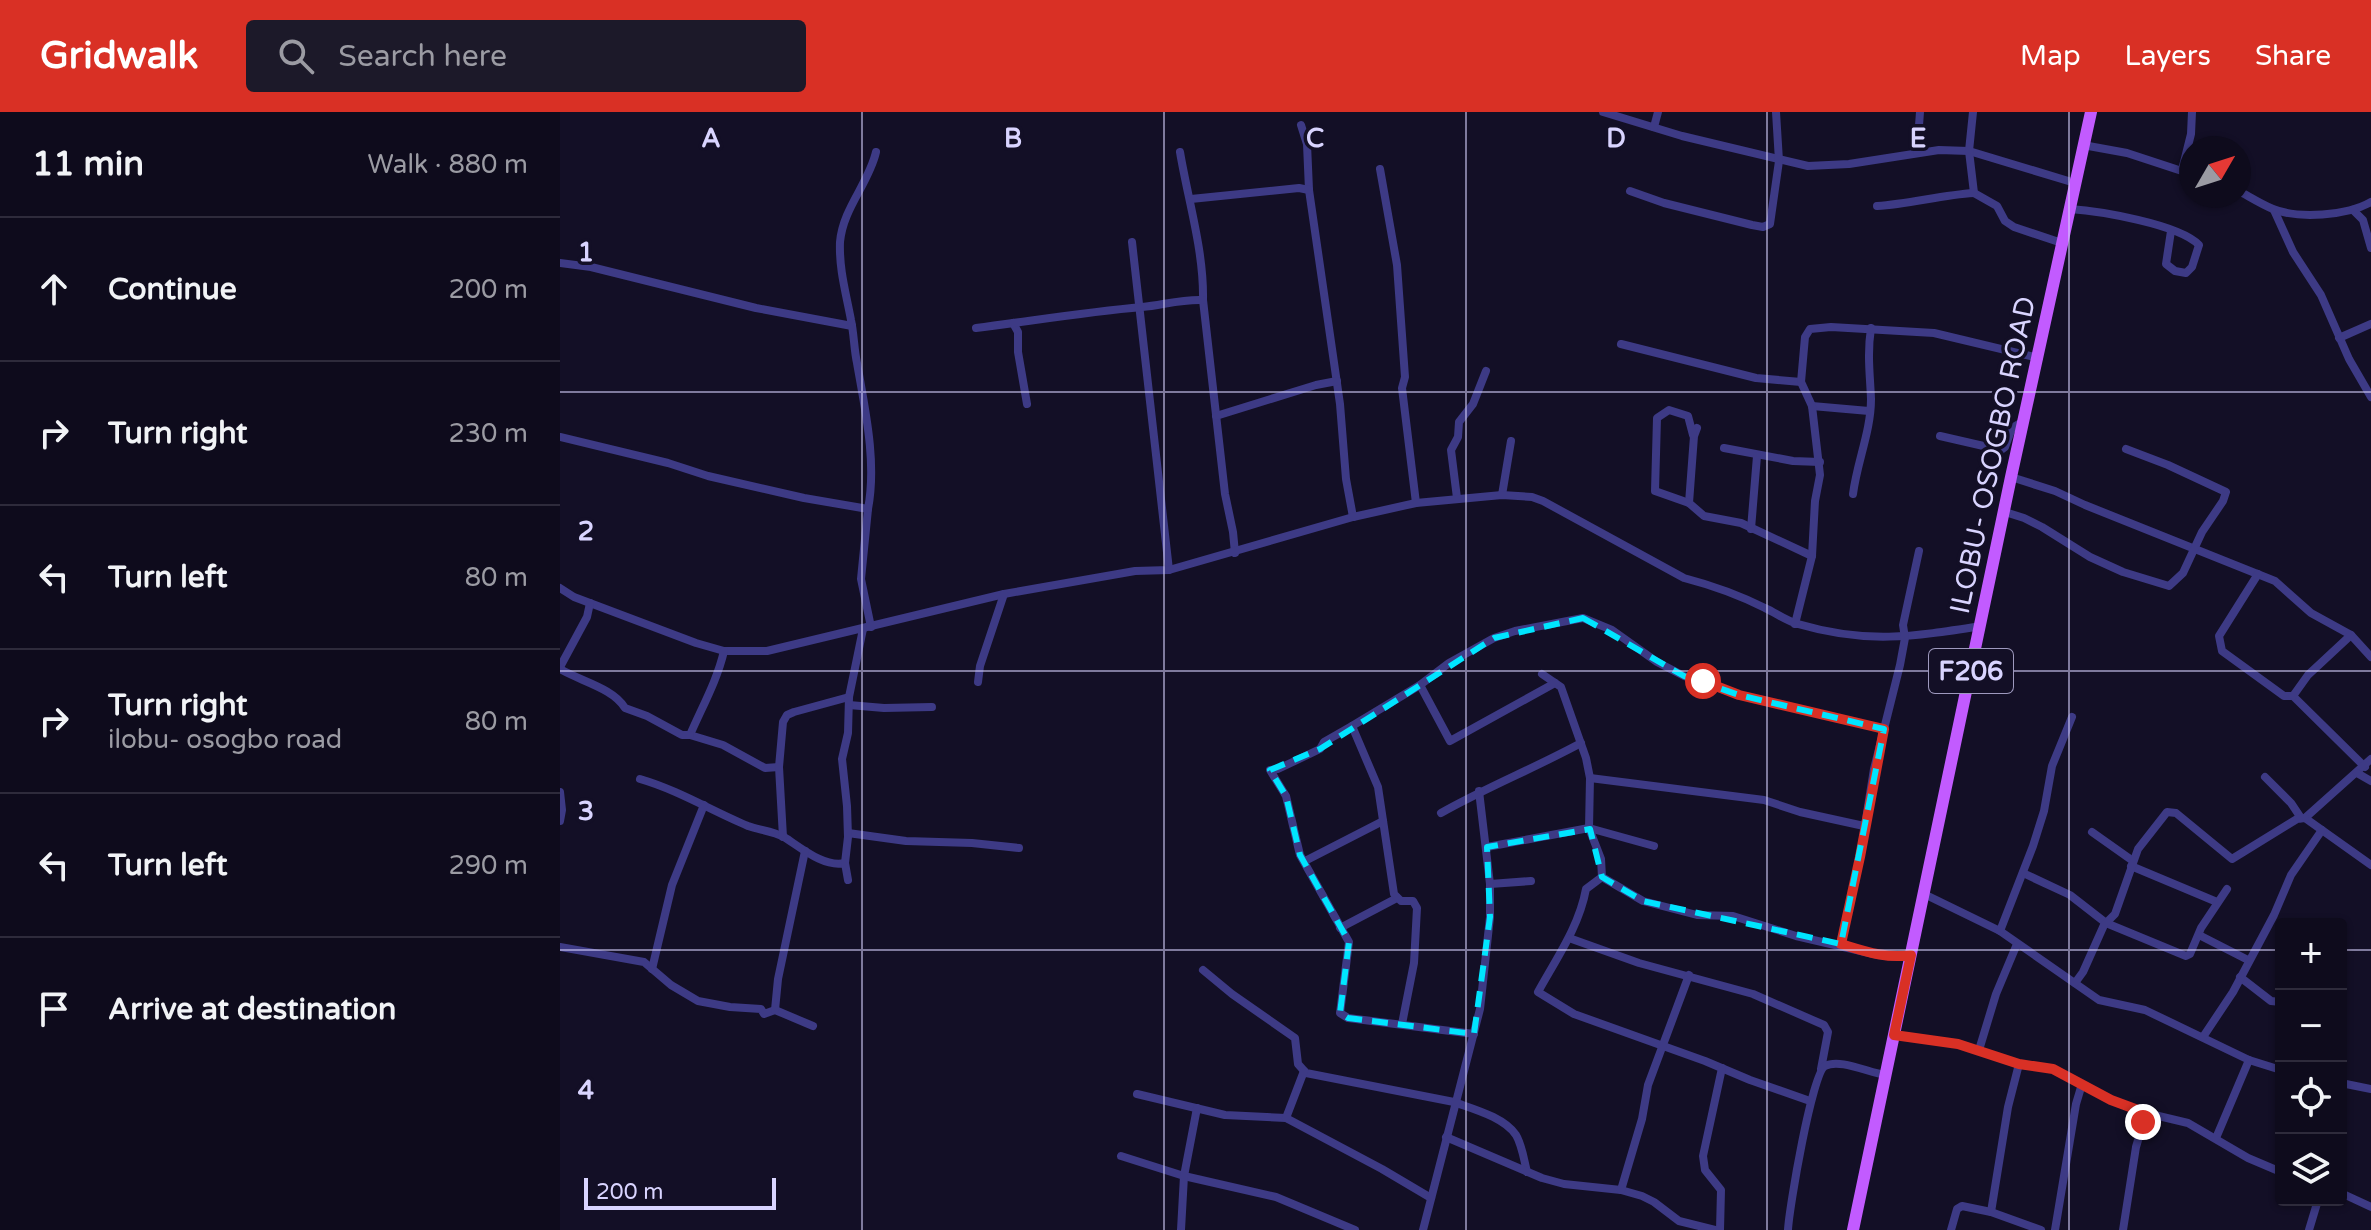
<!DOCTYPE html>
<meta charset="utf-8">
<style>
body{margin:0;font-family:"Varela Round",sans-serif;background:#1c1929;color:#f1f3f6}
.controls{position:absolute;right:24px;bottom:24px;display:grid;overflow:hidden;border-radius:8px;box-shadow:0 2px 6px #0004}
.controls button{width:72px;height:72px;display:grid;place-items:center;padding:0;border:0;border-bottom:2px solid #2e2b3b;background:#0e0b1c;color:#f1f3f6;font:40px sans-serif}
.compass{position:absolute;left:1619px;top:24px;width:72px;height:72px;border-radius:50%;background:#0e0b1c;box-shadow:0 2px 6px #0004;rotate:51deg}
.scale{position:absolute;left:24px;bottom:20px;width:192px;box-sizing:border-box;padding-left:8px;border:4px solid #d9d4ff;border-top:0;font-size:22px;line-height:28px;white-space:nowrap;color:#d9d4ff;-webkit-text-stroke:6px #130f26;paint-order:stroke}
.stop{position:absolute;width:24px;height:24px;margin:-18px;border:6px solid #d93025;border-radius:50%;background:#fff}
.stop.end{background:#d93025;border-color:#fff;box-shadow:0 2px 8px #0008}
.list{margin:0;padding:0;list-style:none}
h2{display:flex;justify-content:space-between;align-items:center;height:104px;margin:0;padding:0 32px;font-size:34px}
h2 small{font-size:26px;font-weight:400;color:#9b9ba3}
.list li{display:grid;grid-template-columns:52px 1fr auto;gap:24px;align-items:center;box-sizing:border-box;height:144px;padding:0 32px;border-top:2px solid #2e2b3b}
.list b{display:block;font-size:30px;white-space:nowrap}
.list p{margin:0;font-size:26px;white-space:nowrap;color:#9b9ba3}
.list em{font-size:26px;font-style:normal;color:#9b9ba3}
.icon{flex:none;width:44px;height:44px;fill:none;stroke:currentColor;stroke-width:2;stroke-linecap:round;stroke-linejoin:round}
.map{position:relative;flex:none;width:1811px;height:1118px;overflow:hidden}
header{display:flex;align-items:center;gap:48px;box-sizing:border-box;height:112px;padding:0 40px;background:#d93025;color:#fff}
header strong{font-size:38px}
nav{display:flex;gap:44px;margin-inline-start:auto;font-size:28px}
.search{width:560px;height:72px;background:#1c1929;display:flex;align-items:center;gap:20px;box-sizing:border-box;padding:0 28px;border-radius:8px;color:#9b9ba3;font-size:30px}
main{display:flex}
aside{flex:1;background:#0e0b1c}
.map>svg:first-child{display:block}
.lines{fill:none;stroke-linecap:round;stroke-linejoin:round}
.minor{stroke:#3d3a85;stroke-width:8}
.primary{stroke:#c25bff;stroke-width:12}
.route{stroke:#d93025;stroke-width:10}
.marked{fill:none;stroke:#00e5ff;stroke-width:6;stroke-dasharray:16 10;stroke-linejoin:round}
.grid{fill:none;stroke:#d9d4ff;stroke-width:2;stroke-opacity:0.55}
.labels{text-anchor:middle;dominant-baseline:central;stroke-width:7;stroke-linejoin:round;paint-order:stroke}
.shield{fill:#130f26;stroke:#9e99be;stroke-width:2}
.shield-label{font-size:26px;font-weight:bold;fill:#d9d4ff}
.street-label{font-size:28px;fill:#d9d4ff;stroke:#130f26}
.grid-label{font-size:26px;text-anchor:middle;font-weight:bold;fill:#d9d4ff;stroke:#130f26;stroke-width:7;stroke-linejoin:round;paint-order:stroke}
</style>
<header>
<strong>Gridwalk</strong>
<div class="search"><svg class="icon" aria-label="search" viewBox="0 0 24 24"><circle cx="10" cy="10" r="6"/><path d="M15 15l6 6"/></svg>Search here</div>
<nav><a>Map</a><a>Layers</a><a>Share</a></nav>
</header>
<main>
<aside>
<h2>11 min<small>Walk · 880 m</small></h2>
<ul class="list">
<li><svg class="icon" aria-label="ahead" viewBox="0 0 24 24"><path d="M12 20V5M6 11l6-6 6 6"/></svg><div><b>Continue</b></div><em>200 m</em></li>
<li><svg class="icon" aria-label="right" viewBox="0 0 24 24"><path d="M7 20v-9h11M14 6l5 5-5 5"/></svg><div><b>Turn right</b></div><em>230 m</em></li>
<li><svg class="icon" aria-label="left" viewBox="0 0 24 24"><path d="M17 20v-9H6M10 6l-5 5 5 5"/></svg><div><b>Turn left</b></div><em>80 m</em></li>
<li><svg class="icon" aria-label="right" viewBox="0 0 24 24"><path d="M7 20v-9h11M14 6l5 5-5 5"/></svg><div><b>Turn right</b><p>ilobu- osogbo road</p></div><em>80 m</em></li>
<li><svg class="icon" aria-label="left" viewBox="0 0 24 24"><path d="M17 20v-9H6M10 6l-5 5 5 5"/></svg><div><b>Turn left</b></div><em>290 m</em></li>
<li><svg class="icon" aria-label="arrive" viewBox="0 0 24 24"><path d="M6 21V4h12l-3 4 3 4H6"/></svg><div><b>Arrive at destination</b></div></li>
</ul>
</aside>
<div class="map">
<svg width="1811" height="1118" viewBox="0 0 1811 1118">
<rect width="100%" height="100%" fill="#130f26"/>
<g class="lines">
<g class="minor">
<polyline points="1043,0 1122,24 1248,54 1289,52 1379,38 1409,39 1515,71"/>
<polyline points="1413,0 1409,39 1414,81 1437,94 1445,109 1454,115 1502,131"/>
<polyline points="741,13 747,32 749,78 780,292 786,367 793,405"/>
<polyline points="1094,15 1098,0"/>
<polyline points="1523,33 1567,41 1631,62"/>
<path d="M620 40C628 88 644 139 643 188L665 382 673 420 675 441"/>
<polyline points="1357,40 1360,0"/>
<polyline points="820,57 837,153 845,265 842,276 856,391"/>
<polyline points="1622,58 1631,22 1632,0"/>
<polyline points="1070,79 1104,91 1192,113 1203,115 1210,112 1219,49 1216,0"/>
<path d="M1679 79C1690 85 1701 92 1713 97 1738 107 1787 104 1811 90"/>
<polyline points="631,87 739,76 749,78"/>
<path d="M1317 94C1350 92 1381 83 1414 81"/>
<path d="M1510 97C1539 99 1619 112 1639 133L1632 155 1626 161 1615 159 1606 152 1611 119"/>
<polyline points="1714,98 1733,140 1761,183 1789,247 1811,285"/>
<polyline points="1793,98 1803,108 1811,136"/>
<polyline points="572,130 609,458"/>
<polyline points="0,151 31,155 196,196 292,214"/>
<polyline points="453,211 458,220 458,240 467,292"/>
<path d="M416 216C471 209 526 200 582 195 603 193 621 187 643 188"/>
<polyline points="1779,226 1811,212"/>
<polyline points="1061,232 1196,266 1241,270"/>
<polyline points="1252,294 1309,299"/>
<polyline points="656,304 756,273 777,269"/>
<polyline points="1137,316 1134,324 1129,391 1144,404 1181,411 1252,444"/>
<polyline points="1380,324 1441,338 1445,335 1452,316 1464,309"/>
<polyline points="0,325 108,351 148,364 244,386 308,397 301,467 311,515"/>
<polyline points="1164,336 1233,349 1260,350"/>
<polyline points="1451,365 1495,379 1525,393 1715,469 1751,501 1791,523 1811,545"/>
<path d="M1293 382C1297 350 1311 319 1311 287 1310 262 1307 242 1311 216"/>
<polyline points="942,383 951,329"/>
<polyline points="897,386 891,338 898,325 899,310 913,292 926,259"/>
<polyline points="1129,391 1095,379 1097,306 1109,298 1128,304 1133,323"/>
<path d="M308 397C317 350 305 297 297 251 294 237 294 222 291 208 286 181 279 158 280 130 283 96 309 71 316 40"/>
<polyline points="1445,400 1464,406 1482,415 1530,445 1563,460 1609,474 1623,461 1642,420 1663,389 1666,380 1608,353 1566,337"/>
<polyline points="1191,417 1197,344"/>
<polyline points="1698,462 1659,524 1662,539 1724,584 1733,584 1805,655"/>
<path d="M0 476 14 485 136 531 164 539H207L444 482 575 459 609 458 793 405 856 391 942 383 972 385 983 389 1124 466C1151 473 1179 483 1205 496 1216 501 1226 509 1238 512 1306 532 1352 525 1421 514"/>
<polyline points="1235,512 1252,444 1255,389 1260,363 1252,294 1241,270 1245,225 1250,217 1271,215 1374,221 1479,246"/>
<path d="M164 539C157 569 142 595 130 623L163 633 205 656 219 655"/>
<polyline points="0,555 27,505 30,491"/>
<path d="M0 557C20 569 53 576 65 596L87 604 122 623H130"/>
<path d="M982 562 1001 575 1026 646 1030 666 1029 716 1041 747 1042 765 1026 777C1019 815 996 847 978 880L1014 902 1145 949 1190 968 1250 989"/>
<polyline points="418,570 420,554 444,482"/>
<polyline points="860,573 890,629 995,571"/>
<polyline points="1733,584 1748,563 1791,523"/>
<polyline points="289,593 324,596 372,595"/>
<polyline points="792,614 764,630 760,637 718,657 710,658 726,684 740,743 789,830 780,901 788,906 914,922"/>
<polyline points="1811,647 1745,706 1811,753"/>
<polyline points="1797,661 1811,669"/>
<polyline points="1705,665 1731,691 1741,706"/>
<polyline points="1030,666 1204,688 1240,700 1304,714"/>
<path d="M80 667C118 678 152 699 188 714 199 718 213 719 224 725 240 735 264 756 285 751"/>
<polyline points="0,680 2,698 0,709"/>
<path d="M881 701C927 675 975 656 1021 631"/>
<polyline points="1532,720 1573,749"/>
<polyline points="288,721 346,729 412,731 459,736"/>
<polyline points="223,725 219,655 223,610 227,603 234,600 289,585"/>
<polyline points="927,735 1029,716 1094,734"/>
<polyline points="745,749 823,709"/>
<polyline points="1571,754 1657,790"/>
<polyline points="1463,761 1510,783 1546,811 1626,844 1630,842 1641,816 1667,777"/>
<polyline points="1042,765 1083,789 1137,803 1173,804 1236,824 1318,843 1336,845 1351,843"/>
<polyline points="288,768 285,751 288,725 287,694 282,647 288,621 289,585 303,517"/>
<polyline points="930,772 971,769"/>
<polyline points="1364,782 1440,819 1539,888 1585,898 1689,948 1721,958"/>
<polyline points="780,816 837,786"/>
<polyline points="1440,819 1473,734 1484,699 1492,654 1512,605"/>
<polyline points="1639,823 1688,848"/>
<polyline points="1009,826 1079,851 1193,882 1264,913 1268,920 1261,957"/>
<polyline points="1281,832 1300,745 1314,657 1340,553 1345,526 1343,513 1359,439"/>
<polyline points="0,835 84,850 111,873 138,889 170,895 201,897 204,902 215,898 253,914"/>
<polyline points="92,857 112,773 144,693"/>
<path d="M643 858 672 882 735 926 738 952 746 961 894 990C913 997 944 1005 956 1023 962 1033 964 1048 967 1060"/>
<polyline points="1680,865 1711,889 1721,890"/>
<polyline points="1515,871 1523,860 1544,813 1555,802 1578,737 1607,700 1616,701 1672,747 1737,707 1745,706"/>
<polyline points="215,898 218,867 245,739"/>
<polyline points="842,912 854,851 857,796 853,789 841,789 834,782 818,675 792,614 860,573 889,551 934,526 955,519 1023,506 1052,518 1097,550 1124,564 1179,583 1324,617"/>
<polyline points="1334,923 1398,932 1459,952 1493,957 1551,988 1586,1001 1628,1011 1688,1046 1721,1060"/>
<polyline points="1643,925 1673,880 1714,803 1731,763 1762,718"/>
<polyline points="1419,938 1436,882 1457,832"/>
<polyline points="1781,971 1811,977"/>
<polyline points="577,982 665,1003 726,1006 822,1057 871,1086"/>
<polyline points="726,1006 744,959"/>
<polyline points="886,1025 982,1066 1004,1072 1061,1078 1082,1084 1094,1090 1119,1109 1155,1118"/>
<polyline points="1656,1026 1689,948"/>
<polyline points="561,1044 624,1064 716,1085 795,1118"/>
<polyline points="1061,1078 1082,1007 1088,973 1129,863"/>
<polyline points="1781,1081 1811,1095"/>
<polyline points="1431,1100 1448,995 1459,952"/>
<polyline points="621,1118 624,1064 637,996"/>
<polyline points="863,1118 920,897 930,805 930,772 919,679"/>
<polyline points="1160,1118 1161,1078 1145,1058 1143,1044 1162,956"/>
<path d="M1228 1118C1229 1097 1252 961 1265 954 1280 946 1309 961 1326 963"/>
<polyline points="1391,1118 1397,1097 1402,1094 1431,1100 1481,1118"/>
<polyline points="1495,1118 1516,992 1522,972"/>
<polyline points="1563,1118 1576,1035 1586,1001"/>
<polyline points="1749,1118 1758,1088"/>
</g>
<polyline class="primary" points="1293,1118 1451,365 1531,0"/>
</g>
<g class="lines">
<path class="route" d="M1143 569 1179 583 1324 617 1300 745 1281 832C1304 839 1326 847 1351 843L1334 923 1398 932 1459 952 1493 957 1551 988 1586 1001 1583 1010"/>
</g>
<path class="marked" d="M1023 506 1124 564 1179 583 1324 617 1281 832 1083 789 1042 765 1030 717 927 735 930 805 914 922 788 906 780 901 789 830 740 743 726 684 710 658 760 637 934 526Z"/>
<path class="grid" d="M302 0V1118M604 0V1118M906 0V1118M1207 0V1118M1509 0V1118M0 280H1811M0 559H1811M0 838H1721M1781 838H1811"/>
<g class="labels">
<rect class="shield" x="1369" y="537" width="84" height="44" rx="6"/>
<g class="shield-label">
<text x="1411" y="559">F206</text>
</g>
<g class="street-label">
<text transform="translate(1433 343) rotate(-78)">ILOBU- OSOGBO ROAD</text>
</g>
</g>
<g class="grid-label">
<text x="151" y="35">A</text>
<text x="453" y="35">B</text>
<text x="755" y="35">C</text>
<text x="1056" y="35">D</text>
<text x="1358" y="35">E</text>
<text x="26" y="149">1</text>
<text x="26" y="428">2</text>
<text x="26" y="708">3</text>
<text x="26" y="987">4</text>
</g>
</svg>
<div class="controls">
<button>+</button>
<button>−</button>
<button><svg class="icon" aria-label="locate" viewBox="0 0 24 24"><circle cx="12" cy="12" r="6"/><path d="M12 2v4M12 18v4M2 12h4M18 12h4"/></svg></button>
<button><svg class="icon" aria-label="layers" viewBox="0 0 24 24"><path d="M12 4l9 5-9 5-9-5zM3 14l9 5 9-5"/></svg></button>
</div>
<svg class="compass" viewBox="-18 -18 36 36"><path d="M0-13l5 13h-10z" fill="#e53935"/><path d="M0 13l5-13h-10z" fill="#9b9ba3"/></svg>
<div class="scale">200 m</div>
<div class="stop" style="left:1143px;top:569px"></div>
<div class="stop end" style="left:1583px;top:1010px"></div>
</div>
</main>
